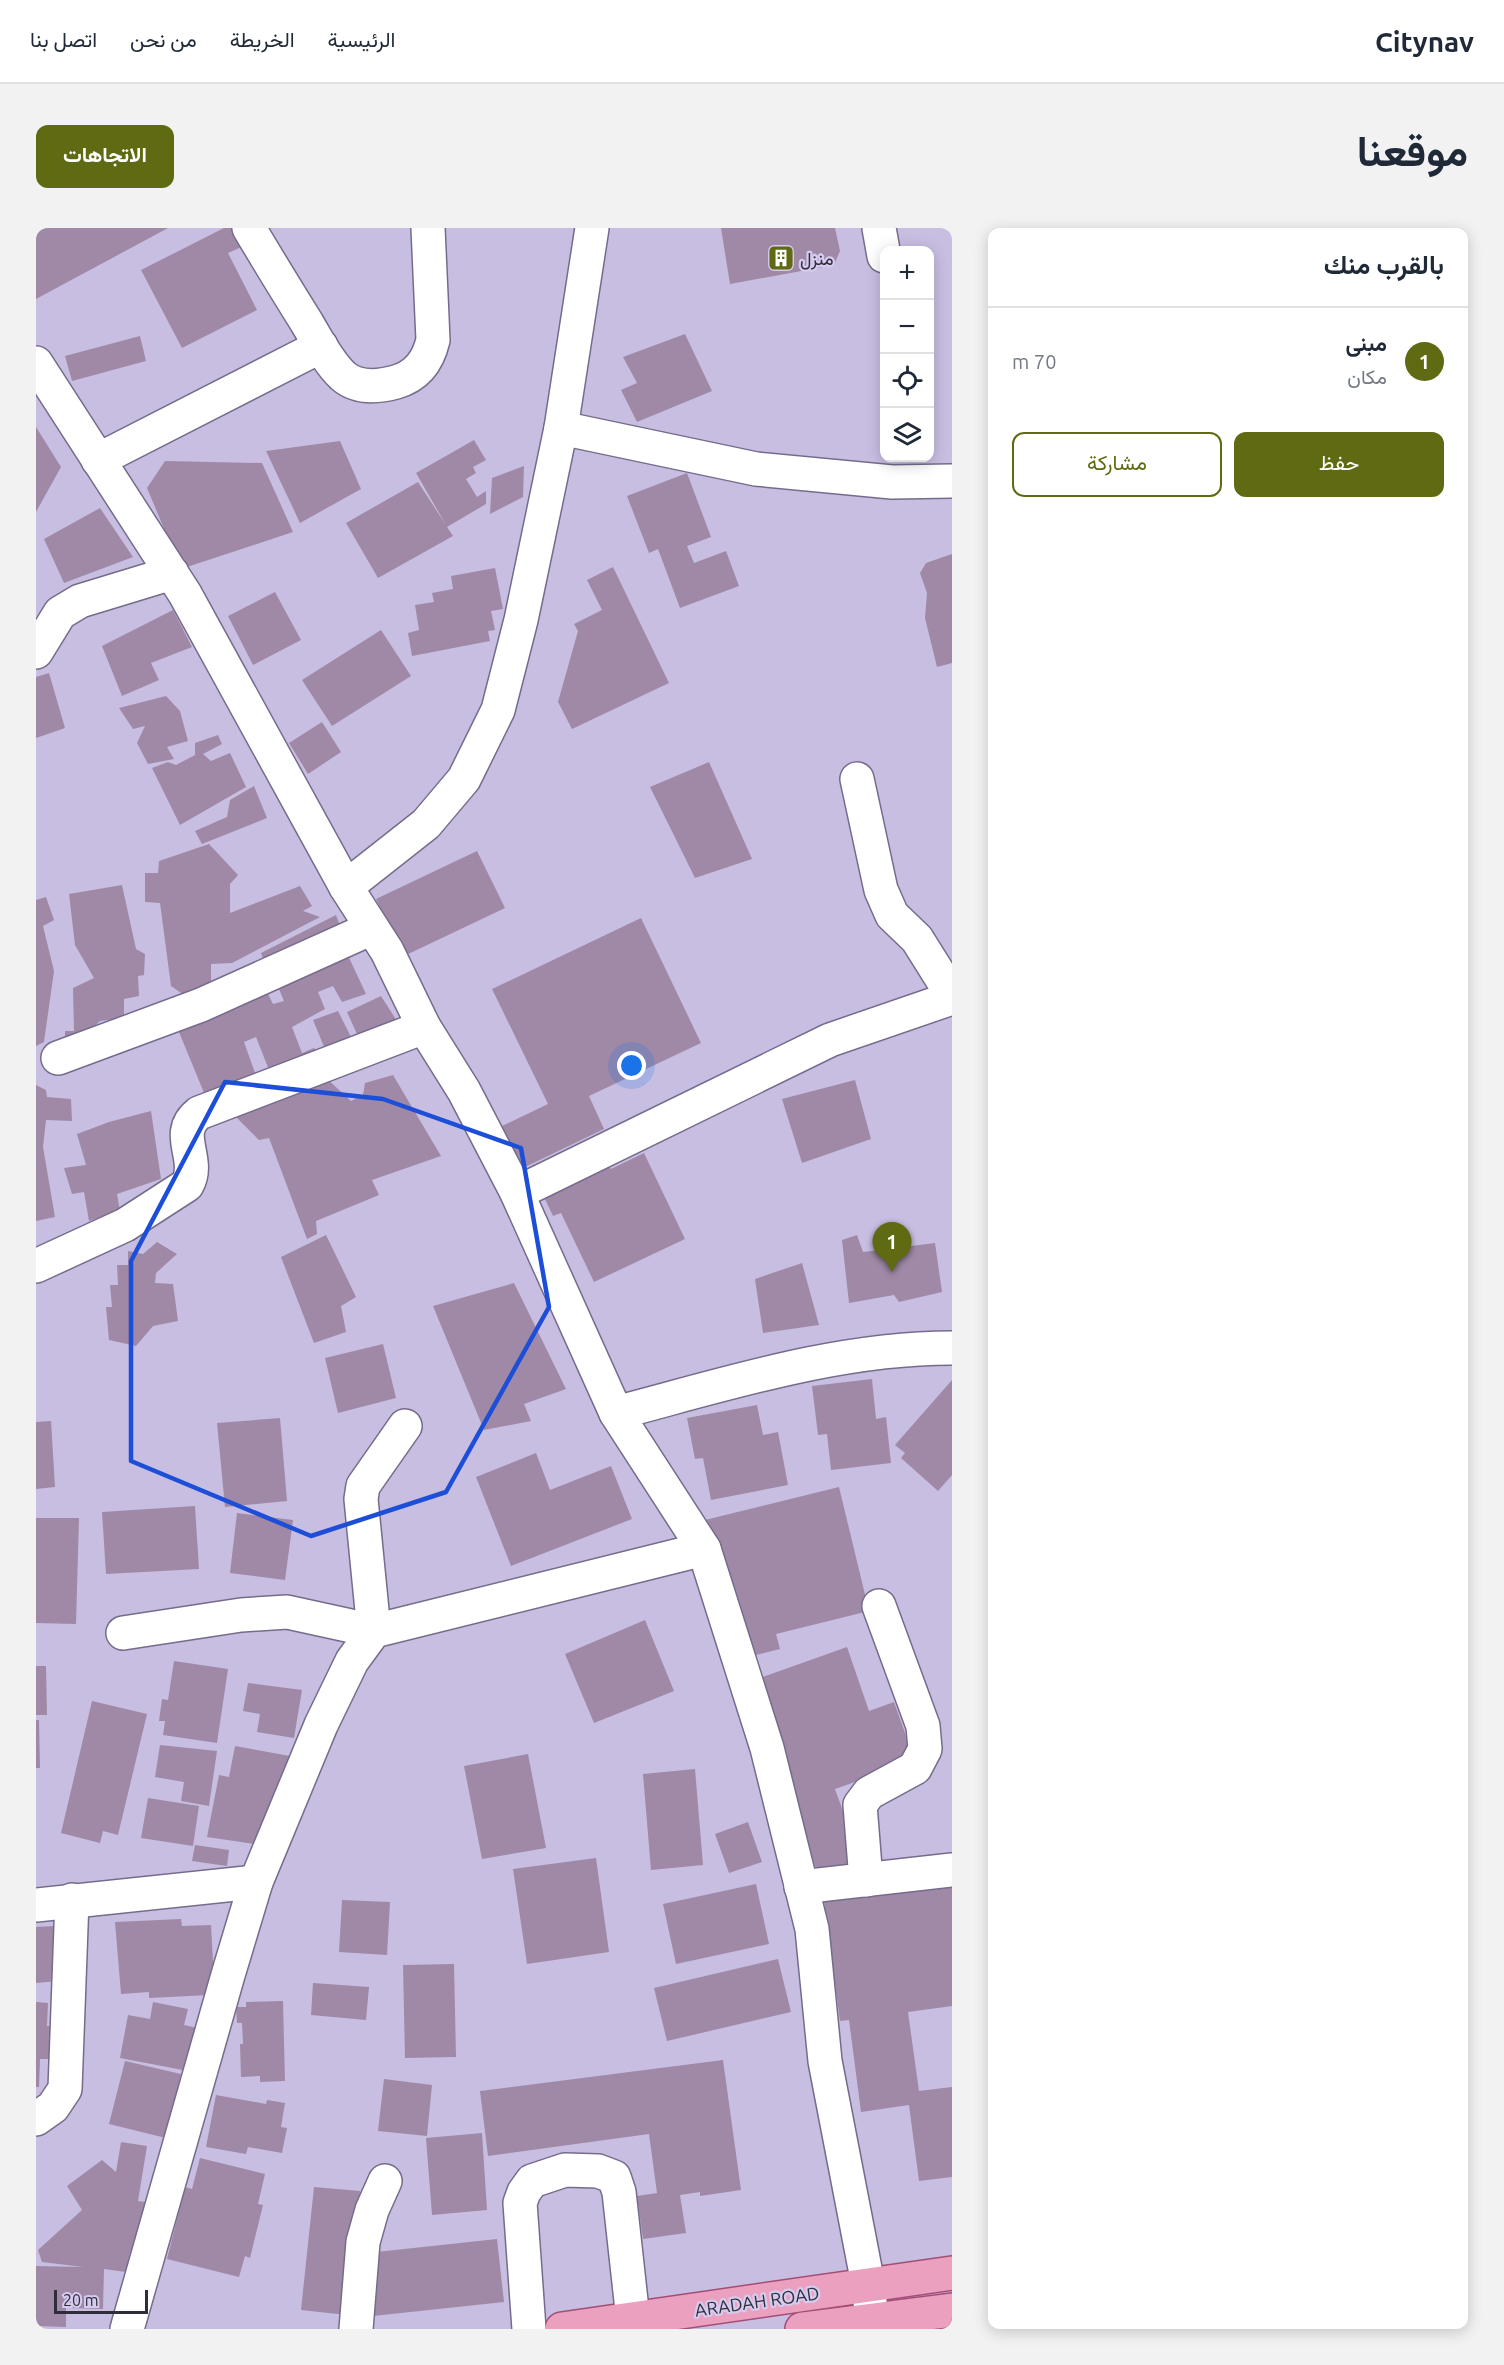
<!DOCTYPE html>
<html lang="ar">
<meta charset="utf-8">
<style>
body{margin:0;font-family:Ubuntu,Vazirmatn,sans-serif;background:#f2f2f3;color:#1f2937;direction:rtl}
.controls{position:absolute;right:18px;top:18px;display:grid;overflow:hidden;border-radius:12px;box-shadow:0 3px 15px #0003}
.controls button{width:54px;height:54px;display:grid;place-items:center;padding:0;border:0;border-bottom:2px solid #e0e1e3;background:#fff;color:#1f2937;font:30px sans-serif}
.scale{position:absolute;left:18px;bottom:15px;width:94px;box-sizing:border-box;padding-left:6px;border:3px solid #302d3b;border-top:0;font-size:16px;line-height:21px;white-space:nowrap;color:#302d3b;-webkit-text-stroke:4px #d5cbef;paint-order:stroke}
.you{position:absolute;left:596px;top:838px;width:21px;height:21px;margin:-15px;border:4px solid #fff;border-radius:50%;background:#1a73e8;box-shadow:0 0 0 9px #1a73e833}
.badge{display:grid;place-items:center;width:39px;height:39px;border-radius:50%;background:#5f6a12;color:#fff;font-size:20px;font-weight:700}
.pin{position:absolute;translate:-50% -50px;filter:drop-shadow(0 2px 3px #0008)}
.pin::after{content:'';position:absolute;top:32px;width:21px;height:18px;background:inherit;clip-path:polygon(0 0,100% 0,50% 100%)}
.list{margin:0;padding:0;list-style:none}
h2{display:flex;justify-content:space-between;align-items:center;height:78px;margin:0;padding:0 24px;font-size:26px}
h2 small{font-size:20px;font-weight:400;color:#747a83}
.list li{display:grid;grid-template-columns:39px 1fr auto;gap:18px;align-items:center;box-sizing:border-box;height:108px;padding:0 24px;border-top:2px solid #e0e1e3}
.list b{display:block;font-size:22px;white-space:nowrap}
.list p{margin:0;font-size:20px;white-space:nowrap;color:#747a83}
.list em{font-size:20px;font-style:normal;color:#747a83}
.actions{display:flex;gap:12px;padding:18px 24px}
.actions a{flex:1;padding:14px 0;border:2px solid #5f6a12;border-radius:12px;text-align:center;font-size:21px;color:#5f6a12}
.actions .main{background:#5f6a12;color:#fff}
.icon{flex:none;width:33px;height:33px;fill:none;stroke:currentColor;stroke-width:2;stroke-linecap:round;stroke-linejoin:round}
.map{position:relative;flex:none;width:916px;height:2101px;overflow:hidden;direction:ltr;border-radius:12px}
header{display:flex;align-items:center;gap:36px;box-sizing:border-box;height:84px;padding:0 30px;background:#fff;border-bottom:2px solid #e0e1e3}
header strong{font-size:28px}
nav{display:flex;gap:33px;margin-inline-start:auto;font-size:21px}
.intro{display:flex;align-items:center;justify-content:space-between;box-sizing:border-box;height:144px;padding:0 36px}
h1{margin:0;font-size:42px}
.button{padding:15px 27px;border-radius:12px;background:#5f6a12;color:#fff;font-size:21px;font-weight:700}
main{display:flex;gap:36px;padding:0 36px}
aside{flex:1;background:#fff;border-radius:12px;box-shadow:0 3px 15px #0003}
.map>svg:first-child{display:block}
.building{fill:#9f89a7}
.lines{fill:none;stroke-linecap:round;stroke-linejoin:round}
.minor-casing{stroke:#756c8c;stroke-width:36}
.major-casing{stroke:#a24e75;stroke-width:36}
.minor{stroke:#fff;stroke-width:33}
.major{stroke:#eca0bf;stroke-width:33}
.marked{fill:none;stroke:#1d4ed8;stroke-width:4.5;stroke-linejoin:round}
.labels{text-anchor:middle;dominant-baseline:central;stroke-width:4.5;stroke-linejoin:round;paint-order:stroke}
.poi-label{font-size:18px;fill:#302d3b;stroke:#d5cbef;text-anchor:start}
.street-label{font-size:18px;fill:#302d3b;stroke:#d5cbef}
</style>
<header>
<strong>Citynav</strong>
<nav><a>الرئيسية</a><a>الخريطة</a><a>من نحن</a><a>اتصل بنا</a></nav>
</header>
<div class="intro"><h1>موقعنا</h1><a class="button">الاتجاهات</a></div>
<main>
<aside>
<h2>بالقرب منك<small></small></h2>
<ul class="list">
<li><span class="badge">1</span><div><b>مبنى</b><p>مكان</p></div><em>70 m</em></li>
</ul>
<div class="actions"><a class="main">حفظ</a><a>مشاركة</a></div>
</aside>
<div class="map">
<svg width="916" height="2101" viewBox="0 0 916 2101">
<rect width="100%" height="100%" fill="#c8bee2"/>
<g class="building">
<polygon points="0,0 132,0 0,71"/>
<polygon points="188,0 201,0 210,17 192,25 221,82 146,120 105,42"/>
<polygon points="685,0 799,0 804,23 798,37 694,56"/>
<polygon points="649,106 676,163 601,194 585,162 601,155 587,129"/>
<polygon points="104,108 110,133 36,153 29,128"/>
<polygon points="0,199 25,239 0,284"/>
<polygon points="438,212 450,232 437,239 440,245 430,251 441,269 450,263 450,276 411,299 417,308 342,350 310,295 382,254 410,297 380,245"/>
<polygon points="304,213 325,261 264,295 230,223"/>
<polygon points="129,233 226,235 257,304 145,341 111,260"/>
<polygon points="488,238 487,269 454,286 456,250"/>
<polygon points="651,245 675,309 651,318 658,335 690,323 703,358 644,380 622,321 613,325 591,268"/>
<polygon points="64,280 97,329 28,355 8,311"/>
<polygon points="916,326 916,435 901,439 889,390 891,365 884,345 890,335"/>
<polygon points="577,339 633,455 536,501 522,474 542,403 538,396 566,382 551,352"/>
<polygon points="459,340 467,381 455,383 459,402 452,403 454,413 376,428 372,405 383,402 379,377 398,374 396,365 417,361 415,348"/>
<polygon points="239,364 265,412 217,437 192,388"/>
<polygon points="137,382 156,419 115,435 123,452 86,468 66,418"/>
<polygon points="345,402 375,448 296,498 266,452"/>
<polygon points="13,445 29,500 0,510 0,449"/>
<polygon points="130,468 144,483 152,513 131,519 138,531 112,536 101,515 109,498 97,501 83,480"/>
<polygon points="286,494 305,524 272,546 253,515"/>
<polygon points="182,507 186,516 167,526 175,533 194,525 210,559 144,597 116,540 132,534 140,537 159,527 159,515"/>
<polygon points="673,534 716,631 659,650 614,559"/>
<polygon points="218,558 231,590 166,616 159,603 191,589 194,572"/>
<polygon points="173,616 202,647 194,656 194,685 264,658 276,678 267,683 284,689 196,735 175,736 175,759 154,771 135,758 124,675 109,674 109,645 122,645 123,633"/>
<polygon points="441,623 469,680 368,728 340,671"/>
<polygon points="86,657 100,721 109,726 108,747 102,748 103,768 88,771 88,790 64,793 43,812 29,813 29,803 38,803 37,760 58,750 39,717 33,666"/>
<polygon points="10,669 18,692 7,698 18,743 8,814 0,818 0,672"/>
<polygon points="300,687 307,706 230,738 225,725"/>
<polygon points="605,690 665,815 553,868 568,901 485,941 464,899 512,876 456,761"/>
<polygon points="308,719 330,766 306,774 297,758 282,764 289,781 256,799 266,825 278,820 286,829 235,847 220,809 208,814 222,853 171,872 138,792 227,756 237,776 248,773 240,754"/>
<polygon points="345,768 366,801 325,815 311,784"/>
<polygon points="302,783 318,815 291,826 277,792"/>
<polygon points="357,847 405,928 336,952 343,967 280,993 281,1006 271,1011 233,910 223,912 200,889 288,848 315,873 327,867 329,855"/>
<polygon points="819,852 835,911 766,935 746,871"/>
<polygon points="0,857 10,862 11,869 35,871 36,893 10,892 7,919 19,989 0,993"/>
<polygon points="115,883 125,951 81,966 84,983 53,993 48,964 36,966 28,940 50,937 41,906 73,894"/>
<polygon points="608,925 649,1011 558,1054 525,985 517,988 507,967 572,936 575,941"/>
<polygon points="290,1007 320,1069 305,1078 310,1104 278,1115 245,1029"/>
<polygon points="821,1007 827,1024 899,1015 906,1064 863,1074 858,1067 813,1075 806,1012"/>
<polygon points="121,1014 141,1026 120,1045 119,1055 137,1056 142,1093 117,1098 100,1118 73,1112 70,1079 76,1079 74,1057 82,1057 81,1037 92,1037 92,1023 107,1026"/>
<polygon points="766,1035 783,1097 727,1105 719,1051"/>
<polygon points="478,1055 530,1161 488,1176 495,1193 448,1202 397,1078"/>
<polygon points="347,1116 360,1170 302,1185 289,1130"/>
<polygon points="836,1151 840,1191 850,1189 855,1235 795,1242 791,1206 782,1207 776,1158"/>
<polygon points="916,1152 916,1247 902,1263 865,1230 869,1225 859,1217"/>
<polygon points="721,1177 727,1207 742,1204 752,1257 675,1272 667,1230 659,1231 651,1190"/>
<polygon points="244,1190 251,1273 189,1279 181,1195"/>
<polygon points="15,1193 19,1259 0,1261 0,1194"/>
<polygon points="500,1225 514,1262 575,1238 596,1291 475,1338 440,1249"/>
<polygon points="803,1259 833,1383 740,1406 744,1421 712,1429 700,1415 669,1292"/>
<polygon points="159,1278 163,1341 70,1346 66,1284"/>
<polygon points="201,1285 257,1292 249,1352 194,1345"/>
<polygon points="0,1290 43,1290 40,1396 0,1395"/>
<polygon points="609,1392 638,1463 558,1495 529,1426"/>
<polygon points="811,1419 833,1483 858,1474 879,1533 799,1561 824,1631 782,1646 713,1454"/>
<polygon points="138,1433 192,1441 181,1515 127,1507 129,1493 123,1493 126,1471 132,1472"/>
<polygon points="0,1438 10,1438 11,1487 0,1487"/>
<polygon points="212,1455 266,1462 258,1510 221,1504 224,1486 207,1483"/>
<polygon points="56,1473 111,1486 82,1607 67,1603 64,1615 25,1605"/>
<polygon points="0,1492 3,1492 4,1540 0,1540"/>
<polygon points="124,1517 181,1523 173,1578 145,1573 148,1554 119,1549"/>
<polygon points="199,1518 254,1528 226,1617 171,1609 183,1547 193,1549"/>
<polygon points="492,1526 510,1620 446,1631 428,1538"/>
<polygon points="659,1541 667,1637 615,1642 607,1546"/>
<polygon points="112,1570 163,1578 157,1618 105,1610"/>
<polygon points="712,1594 726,1634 693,1645 679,1606"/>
<polygon points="159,1617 193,1622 191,1638 156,1633"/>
<polygon points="560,1630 573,1724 491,1736 477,1641"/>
<polygon points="720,1656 733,1716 640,1736 627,1676"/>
<polygon points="916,1656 916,1778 872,1784 883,1863 916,1859 916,1949 883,1953 873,1877 825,1884 813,1792 804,1793 788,1673"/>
<polygon points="306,1672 354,1674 351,1727 303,1724"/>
<polygon points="145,1691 146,1698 175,1697 178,1752 172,1753 173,1767 113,1770 113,1764 85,1766 79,1694"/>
<polygon points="18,1698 22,1753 0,1755 0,1699"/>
<polygon points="742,1731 755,1784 631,1813 618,1760"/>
<polygon points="418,1736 420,1829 369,1830 367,1737"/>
<polygon points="277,1755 333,1759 330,1792 275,1787"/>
<polygon points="247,1773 249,1853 224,1854 224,1848 205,1849 204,1816 207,1816 206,1795 201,1795 200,1779 210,1779 210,1774"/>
<polygon points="0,1774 12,1775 11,1798 15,1798 14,1831 4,1831 3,1859 0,1859"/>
<polygon points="117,1774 152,1781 148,1797 166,1801 157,1844 84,1830 92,1787 114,1791"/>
<polygon points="687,1832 705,1962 664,1968 664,1964 644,1967 650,2005 607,2011 601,1968 621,1965 613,1906 452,1928 444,1863"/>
<polygon points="89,1833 145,1846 140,1867 149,1869 138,1912 73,1896"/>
<polygon points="348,1851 396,1857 391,1908 342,1903"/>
<polygon points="180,1867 230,1876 231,1872 249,1875 245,1899 251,1900 246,1925 212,1919 210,1926 170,1919"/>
<polygon points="446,1905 451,1982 396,1987 390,1910"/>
<polygon points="85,1914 111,1918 102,1973 116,1975 108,2027 94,2024 90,2044 68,2041 67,2081 30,2080 30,2099 0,2098 0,2038 47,2039 6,2034 2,2022 46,1982 31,1958 66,1932 80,1944"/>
<polygon points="164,1930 229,1946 222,1976 227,1977 214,2030 209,2028 203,2049 131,2031 149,1959 156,1961"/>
<polygon points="278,1959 324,1963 311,2087 265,2082"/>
<polygon points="461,2011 468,2074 337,2088 331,2025"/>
</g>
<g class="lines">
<defs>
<g id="minor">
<path d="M213 0C232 32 251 63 271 95 281 112 292 134 307 148 322 161 342 159 360 154 381 148 392 133 397 112L392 0"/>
<polyline points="843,0 848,28"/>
<polyline points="0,135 149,366 310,659 351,723 388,799 428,863 481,965 580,1185 668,1321 731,1520 776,1701 789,1833 832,2056 837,2101"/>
<polyline points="525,200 720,241 856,254 916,253"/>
<polyline points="62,232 285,118"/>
<polyline points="0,424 24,385 44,373 136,345"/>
<polyline points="821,551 845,662 856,687 881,711 916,767"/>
<polyline points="310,659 390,596 428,551 462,482 485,392 525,200 556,0"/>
<polyline points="22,830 165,777 336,700"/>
<polyline points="481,965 794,812 916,770"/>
<path d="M0 1038 89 997 151 957C166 931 136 906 163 885L388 799"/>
<path d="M580 1185C691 1156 801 1120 916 1120"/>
<polyline points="87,1405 205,1387 251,1384 338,1403 325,1271 327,1258 369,1198"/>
<polyline points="830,1652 824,1577 833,1565 879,1540 889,1521 887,1498 843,1378"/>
<polyline points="765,1659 916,1642"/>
<polyline points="0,1677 220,1654"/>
<polyline points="0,1891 17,1879 29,1861 36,1672"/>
<polyline points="91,2101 192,1747 220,1654 285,1497 316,1433 338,1403 668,1321"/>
<polyline points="320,2101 327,2014 336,1982 349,1953"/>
<polyline points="493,2101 484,1975 488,1964 496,1953 529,1942 562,1943 578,1949 583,1964 597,2091"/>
</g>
<g id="major">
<polyline points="526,2101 916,2045"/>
<polyline points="766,2101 916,2082"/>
</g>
</defs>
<use href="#minor" class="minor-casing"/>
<use href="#major" class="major-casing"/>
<use href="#minor" class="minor"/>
<use href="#major" class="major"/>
</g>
<path class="marked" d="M189 854 347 871 485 920 513 1079 410 1264 275 1308 95 1233V1033Z"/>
<defs>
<symbol id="building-square" viewBox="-11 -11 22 22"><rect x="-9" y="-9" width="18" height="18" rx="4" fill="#5f6a12" stroke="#d5cbef"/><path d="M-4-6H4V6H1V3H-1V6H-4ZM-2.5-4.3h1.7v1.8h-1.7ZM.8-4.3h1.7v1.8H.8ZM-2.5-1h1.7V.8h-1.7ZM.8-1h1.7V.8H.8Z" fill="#fff"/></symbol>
</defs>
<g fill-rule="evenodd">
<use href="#building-square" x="730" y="15" width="30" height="30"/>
</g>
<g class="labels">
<g class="poi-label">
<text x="764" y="30">منزل</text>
</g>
<g class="street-label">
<text transform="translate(721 2073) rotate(-8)">ARADAH ROAD</text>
</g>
</g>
</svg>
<div class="controls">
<button>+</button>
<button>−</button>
<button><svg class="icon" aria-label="locate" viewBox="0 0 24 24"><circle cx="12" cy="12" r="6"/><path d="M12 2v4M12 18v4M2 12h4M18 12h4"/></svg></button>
<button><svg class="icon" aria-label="layers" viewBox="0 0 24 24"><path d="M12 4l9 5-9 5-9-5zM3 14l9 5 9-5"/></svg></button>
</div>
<div class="scale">20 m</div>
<div class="you"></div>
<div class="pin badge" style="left:856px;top:1044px">1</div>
</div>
</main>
